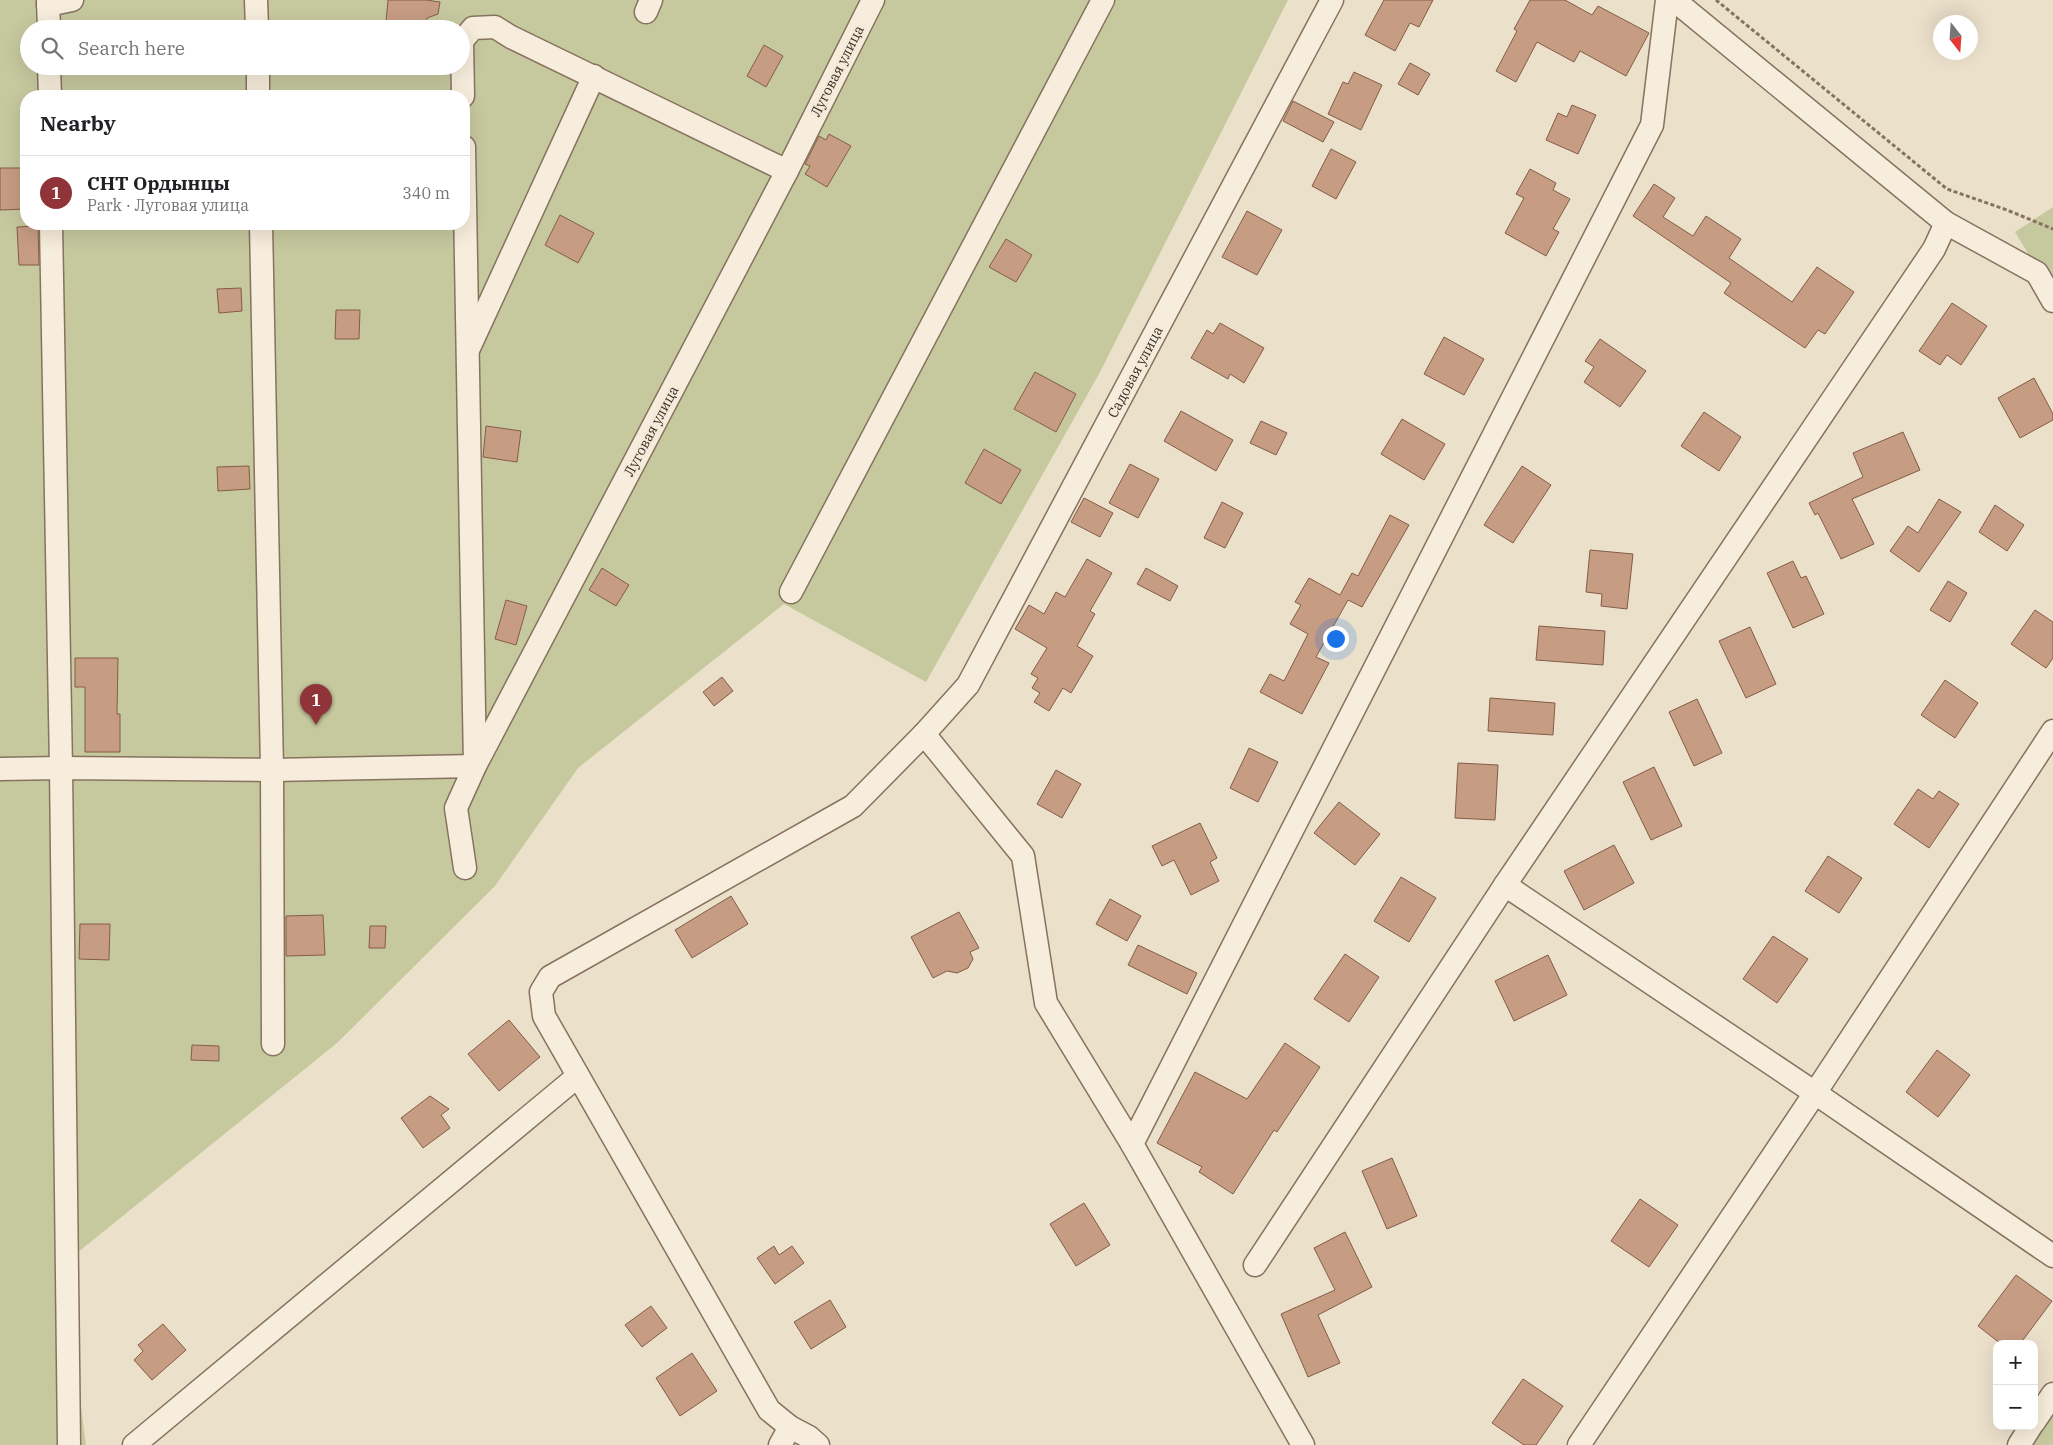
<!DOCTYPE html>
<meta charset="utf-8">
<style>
body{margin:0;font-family:"IBM Plex Serif",serif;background:#f2f2f2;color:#202124}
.controls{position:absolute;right:15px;bottom:15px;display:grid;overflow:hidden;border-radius:10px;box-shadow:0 5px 20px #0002}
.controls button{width:45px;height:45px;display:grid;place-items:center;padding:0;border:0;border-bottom:1px solid #e0e0e0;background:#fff;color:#202124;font:25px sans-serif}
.compass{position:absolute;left:1933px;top:15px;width:45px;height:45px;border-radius:50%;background:#fff;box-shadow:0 5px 20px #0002;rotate:163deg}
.you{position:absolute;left:1335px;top:638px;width:18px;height:18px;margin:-12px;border:4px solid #fff;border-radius:50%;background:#1a73e8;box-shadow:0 0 0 8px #1a73e833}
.badge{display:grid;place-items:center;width:32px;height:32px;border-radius:50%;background:#913439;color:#fff;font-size:16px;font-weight:700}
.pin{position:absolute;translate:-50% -41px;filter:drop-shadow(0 1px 2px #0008)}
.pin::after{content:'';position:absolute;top:26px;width:18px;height:15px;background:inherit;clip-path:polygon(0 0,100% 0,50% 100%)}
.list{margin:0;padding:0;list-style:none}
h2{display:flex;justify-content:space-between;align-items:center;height:65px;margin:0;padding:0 20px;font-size:21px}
h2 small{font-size:16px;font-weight:400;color:#757577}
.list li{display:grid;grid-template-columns:32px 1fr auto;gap:15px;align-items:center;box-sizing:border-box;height:75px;padding:0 20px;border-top:1px solid #e0e0e0}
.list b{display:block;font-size:19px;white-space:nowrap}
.list p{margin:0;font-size:16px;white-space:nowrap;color:#757577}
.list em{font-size:16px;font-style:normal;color:#757577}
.icon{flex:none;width:28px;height:28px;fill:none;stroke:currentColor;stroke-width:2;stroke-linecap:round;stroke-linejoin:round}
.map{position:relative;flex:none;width:2053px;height:1445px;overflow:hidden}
.search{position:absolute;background:#fff;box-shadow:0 5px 20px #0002;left:20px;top:20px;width:450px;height:55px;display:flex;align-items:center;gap:12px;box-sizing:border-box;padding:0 18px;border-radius:28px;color:#757577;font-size:19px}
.panel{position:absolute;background:#fff;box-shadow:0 5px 20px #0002;left:20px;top:90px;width:450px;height:140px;border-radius:20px}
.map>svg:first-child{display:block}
.green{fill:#c6c99e;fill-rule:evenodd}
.building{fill:#c69c83;stroke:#845c47}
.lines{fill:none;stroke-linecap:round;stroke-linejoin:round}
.minor-casing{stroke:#87725f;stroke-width:25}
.path{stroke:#87725f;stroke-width:3;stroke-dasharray:4 2.5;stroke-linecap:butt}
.minor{stroke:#f7eddc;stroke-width:22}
.labels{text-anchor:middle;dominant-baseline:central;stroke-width:5;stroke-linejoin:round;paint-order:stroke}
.street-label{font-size:14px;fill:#382c22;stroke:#f3ead9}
</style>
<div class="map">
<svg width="2053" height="1445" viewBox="0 0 2053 1445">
<rect width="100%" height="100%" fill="#ebe0ca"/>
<g class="green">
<path d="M0 0H1288L1099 374 926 682 784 604 578 768 495 886 337 1043 62 1265 86 1445H0ZM29 29H461V66H29ZM26 96H464V224H26Z"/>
<polygon points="2053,207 2053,295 2015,232"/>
<polygon points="2053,1408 2053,1445 2028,1445"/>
</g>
<g class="building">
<polygon points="388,0 426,0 440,2 438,14 427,18 426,26 386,21"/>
<polygon points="1384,0 1433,0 1419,27 1410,23 1395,51 1365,35"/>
<polygon points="1530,0 1565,0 1592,15 1598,6 1649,33 1626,76 1580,51 1574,62 1537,42 1516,82 1496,71 1517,31 1514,29"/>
<polygon points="764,45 783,56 766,87 747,76"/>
<polygon points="1410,63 1430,74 1418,95 1398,84"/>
<polygon points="1354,72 1382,85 1361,130 1328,114 1343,82 1348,84"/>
<polygon points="1293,101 1334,122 1323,142 1283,121"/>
<polygon points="1572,105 1596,115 1578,154 1546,140 1558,113 1567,117"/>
<polygon points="829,134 851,146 827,187 805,174 810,166 805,164 819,136 826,140"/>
<polygon points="1331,149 1356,162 1336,199 1312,186"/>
<polygon points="0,168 26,168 26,209 0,210"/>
<polygon points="1530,169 1556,183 1553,190 1570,199 1553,229 1559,232 1546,256 1505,233 1524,198 1516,194"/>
<polygon points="1654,184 1675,198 1663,217 1693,236 1706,216 1741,239 1729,258 1792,302 1817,267 1854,292 1825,334 1818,330 1805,348 1724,293 1731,283 1633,216"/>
<polygon points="1247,211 1282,230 1257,275 1222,257"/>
<polygon points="560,215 594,233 578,263 545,245"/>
<polygon points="38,226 39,265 19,265 17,227"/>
<polygon points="1006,239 1032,255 1016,282 989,267"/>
<polygon points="241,288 242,311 219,313 217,289"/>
<polygon points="1952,303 1987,326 1961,365 1947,355 1940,365 1919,351"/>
<polygon points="336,310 360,310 359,339 335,339"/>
<polygon points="1220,323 1264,348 1244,383 1230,374 1228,379 1191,358 1207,330 1213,334"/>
<polygon points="1444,337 1484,359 1464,395 1424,374"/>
<polygon points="1600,339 1646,371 1620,407 1584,382 1594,367 1585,361"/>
<polygon points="1035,372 1076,394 1056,432 1014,409"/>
<polygon points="2034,378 2053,414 2053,420 2020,438 1998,398"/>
<polygon points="1181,411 1233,440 1216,471 1164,441"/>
<polygon points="1704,412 1741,437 1719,471 1681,446"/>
<polygon points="1402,419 1445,444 1424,480 1381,454"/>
<polygon points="1261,421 1287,433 1276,455 1250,443"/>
<polygon points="486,426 521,431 517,462 483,457"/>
<polygon points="1903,432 1920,470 1852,499 1874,544 1841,559 1818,513 1815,515 1809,503 1863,477 1853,453"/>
<polygon points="984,449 1021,470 1001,504 965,483"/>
<polygon points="1130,464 1159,479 1138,518 1109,503"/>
<polygon points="249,466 250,489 218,491 217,467"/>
<polygon points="1522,466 1551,485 1513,543 1484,525"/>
<polygon points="1084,498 1113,513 1100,537 1071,522"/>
<polygon points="1939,499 1961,512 1919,572 1890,551 1908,526 1918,533"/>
<polygon points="1222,502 1243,513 1225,548 1204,538"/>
<polygon points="1995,505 2024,525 2007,551 1979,532"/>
<polygon points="1390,515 1409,525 1362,607 1348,600 1316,657 1329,663 1302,714 1260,692 1270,674 1284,681 1308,634 1290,624 1301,605 1295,602 1309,578 1340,595 1352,573 1358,576"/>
<polygon points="1590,550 1633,554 1627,609 1601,606 1602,594 1586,592"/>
<polygon points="1087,559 1112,573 1090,611 1095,614 1077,646 1093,656 1071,693 1063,688 1049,711 1034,702 1040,693 1032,688 1038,678 1031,674 1047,648 1015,629 1029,605 1044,614 1056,592 1065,597"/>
<polygon points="1793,561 1801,578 1806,576 1824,614 1793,628 1767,573"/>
<polygon points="602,568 629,585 616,606 589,590"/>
<polygon points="1146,568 1178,586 1170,601 1137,584"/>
<polygon points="1948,581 1967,593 1950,622 1930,610"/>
<polygon points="506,600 527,606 516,645 495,639"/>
<polygon points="2035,610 2053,622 2053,658 2046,668 2011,644"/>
<polygon points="1539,626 1605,631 1603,665 1536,660"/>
<polygon points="1750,627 1776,684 1746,698 1719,641"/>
<polygon points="75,658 118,658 117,714 120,714 120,752 85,752 85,687 75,687"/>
<polygon points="722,677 733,691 714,706 703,692"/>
<polygon points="1945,680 1978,703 1955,738 1921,715"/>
<polygon points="1490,698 1555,703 1553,735 1488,731"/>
<polygon points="1697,699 1722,753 1694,766 1669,712"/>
<polygon points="1249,748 1278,762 1258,802 1230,788"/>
<polygon points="1458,763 1498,765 1495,820 1455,818"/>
<polygon points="1654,767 1682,826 1651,840 1623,782"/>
<polygon points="1056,770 1081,784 1062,818 1037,804"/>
<polygon points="1918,789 1933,799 1939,791 1959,804 1929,848 1894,824"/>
<polygon points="1339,802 1380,834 1355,865 1314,833"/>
<polygon points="1200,823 1217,858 1210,862 1219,881 1191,895 1174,860 1162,866 1152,846"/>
<polygon points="1614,845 1634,883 1584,910 1564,871"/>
<polygon points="1828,856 1862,878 1839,913 1805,891"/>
<polygon points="1401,877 1436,898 1409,942 1374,921"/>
<polygon points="731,896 748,924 692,958 675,930"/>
<polygon points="1110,899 1141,916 1127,941 1096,924"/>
<polygon points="959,912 979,948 970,952 973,959 968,968 957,973 947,971 933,978 911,937"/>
<polygon points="323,915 325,955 286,956 286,916"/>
<polygon points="80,924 110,924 109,960 79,959"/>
<polygon points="370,926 386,926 385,948 369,948"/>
<polygon points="1773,936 1808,959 1777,1003 1743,979"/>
<polygon points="1138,945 1197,973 1187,994 1128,965"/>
<polygon points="1345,954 1379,977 1349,1022 1314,999"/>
<polygon points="1548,955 1567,995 1514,1021 1495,981"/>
<polygon points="509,1020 540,1057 499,1091 468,1054"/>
<polygon points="1285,1043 1320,1067 1277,1132 1274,1130 1233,1194 1199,1172 1202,1167 1157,1143 1195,1072 1247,1099"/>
<polygon points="192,1045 219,1046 219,1061 191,1060"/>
<polygon points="1937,1050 1970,1075 1938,1117 1906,1092"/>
<polygon points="430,1096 449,1109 441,1115 450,1128 423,1148 401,1118"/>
<polygon points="1392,1158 1417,1216 1387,1229 1362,1171"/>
<polygon points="1640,1199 1678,1225 1649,1267 1611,1241"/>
<polygon points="1084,1203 1110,1245 1076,1266 1050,1224"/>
<polygon points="1345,1232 1372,1287 1318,1315 1340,1363 1308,1377 1281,1314 1335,1290 1314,1248"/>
<polygon points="774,1246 779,1255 792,1246 804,1263 775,1284 757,1258"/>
<polygon points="2016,1275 2052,1301 2020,1344 2001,1344 1978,1326"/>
<polygon points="830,1300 846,1327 811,1349 794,1322"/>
<polygon points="651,1306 667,1328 642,1347 625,1325"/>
<polygon points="163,1324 186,1350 152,1380 134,1360 143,1351 138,1345"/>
<polygon points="692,1353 717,1391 680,1416 656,1378"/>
<polygon points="1523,1379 1563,1406 1536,1445 1524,1445 1492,1423"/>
</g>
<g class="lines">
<defs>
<g id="minor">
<polyline points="48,0 49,29"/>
<polyline points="256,0 257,29"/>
<polyline points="1674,0 1946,223 2037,273 2053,301"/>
<polyline points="48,5 72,0"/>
<polyline points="646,12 651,0"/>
<polyline points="49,66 50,96"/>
<polyline points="258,66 258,96"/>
<polyline points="463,96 462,41 473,28 495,27 511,37 787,171"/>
<polyline points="51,224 61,768 69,1445"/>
<polyline points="261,224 272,770 273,1044"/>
<polyline points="469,348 594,76"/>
<polyline points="791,592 1103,0"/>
<polyline points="924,734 1023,856 1046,1003 1132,1144 1303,1445"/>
<polyline points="0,769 61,768 272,770 475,766 464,147"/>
<polyline points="465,868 456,808 475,766 787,171 873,0"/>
<polyline points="1505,885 1815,1093 2053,1256"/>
<polyline points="1132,1144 1652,125 1667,0"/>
<polyline points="1255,1265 1505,885 1934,249 1946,223"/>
<polyline points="2034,1422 2053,1394"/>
<polyline points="134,1445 578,1076"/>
<polyline points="780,1445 790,1427"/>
<polyline points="818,1445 809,1437 790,1427 769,1410 544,1016 541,992 550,977 853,806 924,734 968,685 1332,0"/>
<polyline points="1579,1445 1815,1093 2053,731"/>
<polyline points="2019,1445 2031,1426"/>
</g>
</defs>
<use href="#minor" class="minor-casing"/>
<polyline class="path" points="1716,0 1947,189 2007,210 2053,229"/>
<use href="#minor" class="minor"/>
</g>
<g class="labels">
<g class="street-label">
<text transform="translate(837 71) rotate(-63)">Луговая улица</text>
<text transform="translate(1135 372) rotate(-62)">Садовая улица</text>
<text transform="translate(651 431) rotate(-62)">Луговая улица</text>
</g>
</g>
</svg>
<div class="controls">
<button>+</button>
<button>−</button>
</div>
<svg class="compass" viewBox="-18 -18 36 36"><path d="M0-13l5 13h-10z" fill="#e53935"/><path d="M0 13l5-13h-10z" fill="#757577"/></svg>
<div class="you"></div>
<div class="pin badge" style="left:316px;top:725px">1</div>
<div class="search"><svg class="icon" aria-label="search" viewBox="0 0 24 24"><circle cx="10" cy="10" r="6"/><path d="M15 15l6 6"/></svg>Search here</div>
<section class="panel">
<h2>Nearby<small></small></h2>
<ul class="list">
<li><span class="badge">1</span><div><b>СНТ Ордынцы</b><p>Park · Луговая улица</p></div><em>340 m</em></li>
</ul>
</section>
</div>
